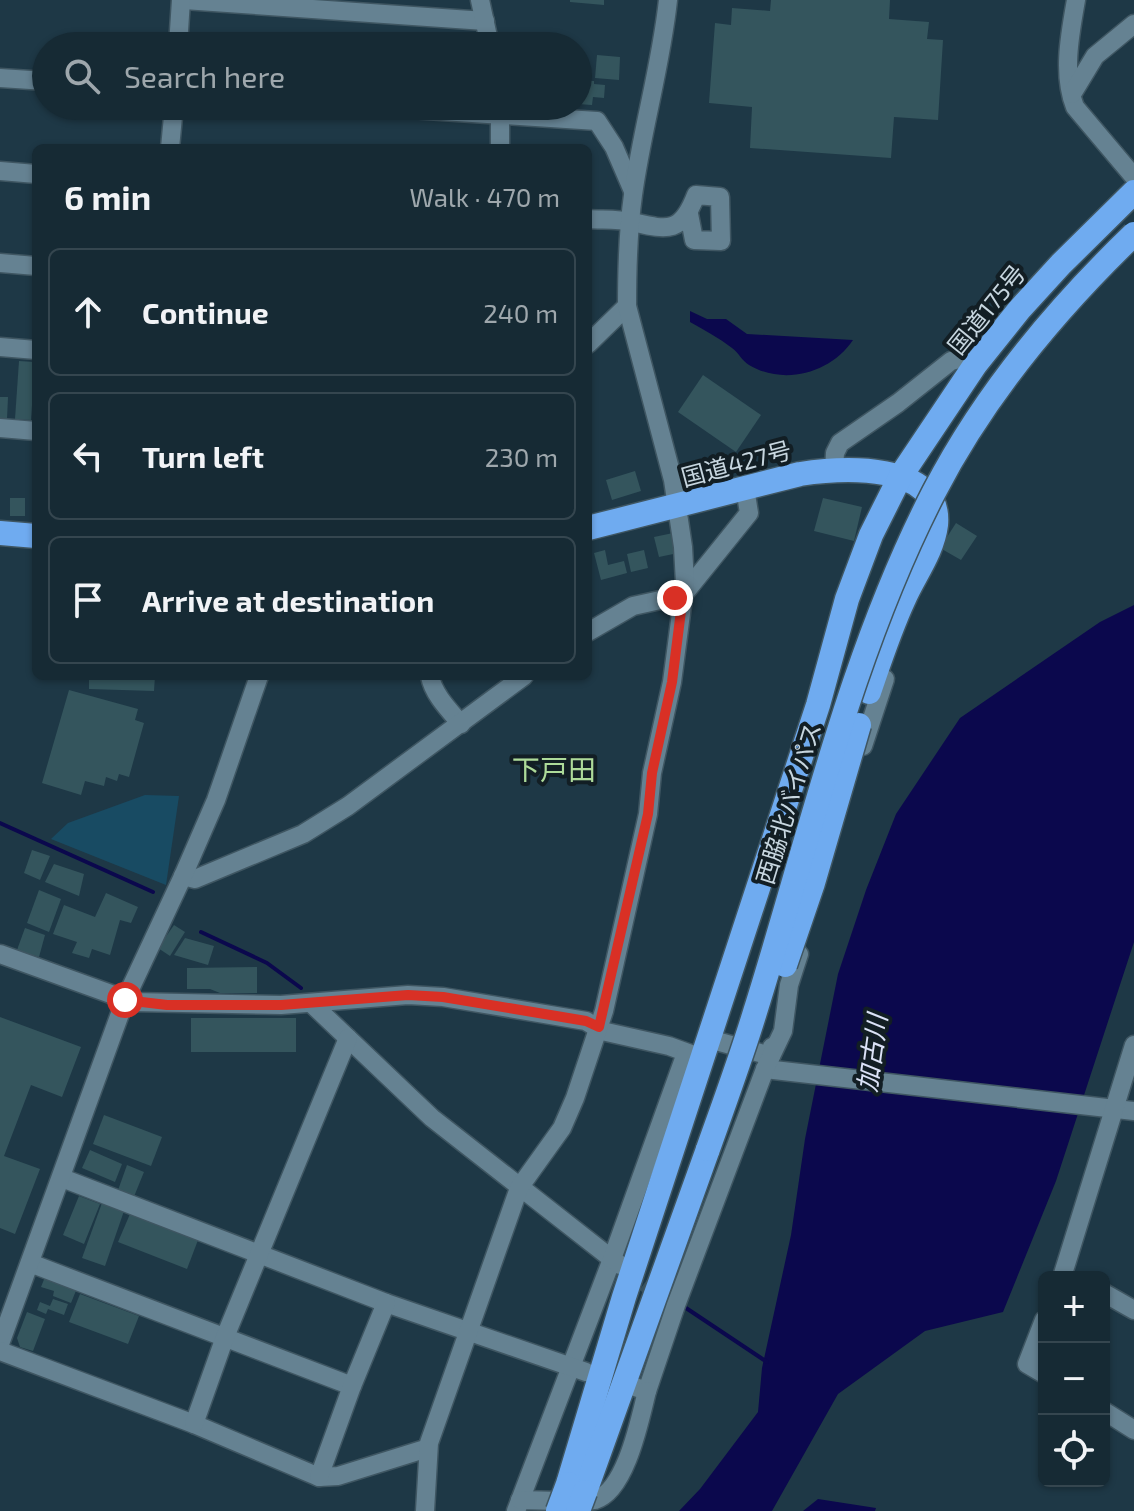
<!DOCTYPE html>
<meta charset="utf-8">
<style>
body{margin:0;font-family:"Exo 2","Noto Sans JP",sans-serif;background:#233640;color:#f1f3f6}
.controls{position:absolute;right:24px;bottom:24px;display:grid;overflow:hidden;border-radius:12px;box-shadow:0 2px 6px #0004}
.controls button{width:72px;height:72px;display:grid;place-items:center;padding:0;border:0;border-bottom:2px solid #35464f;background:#162a34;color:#f1f3f6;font:40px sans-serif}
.stop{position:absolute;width:24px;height:24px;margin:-18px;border:6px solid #d93025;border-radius:50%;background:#fff}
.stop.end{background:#d93025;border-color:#fff;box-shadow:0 2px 8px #0008}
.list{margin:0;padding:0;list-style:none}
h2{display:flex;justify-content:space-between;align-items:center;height:104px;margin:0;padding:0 32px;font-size:34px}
h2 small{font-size:26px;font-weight:400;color:#9ea7ac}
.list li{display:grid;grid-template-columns:52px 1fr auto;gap:24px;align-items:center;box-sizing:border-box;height:128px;margin:0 16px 16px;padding:0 16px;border:2px solid #35464f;border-radius:12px}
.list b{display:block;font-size:30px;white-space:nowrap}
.list em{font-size:26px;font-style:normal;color:#9ea7ac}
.icon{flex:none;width:44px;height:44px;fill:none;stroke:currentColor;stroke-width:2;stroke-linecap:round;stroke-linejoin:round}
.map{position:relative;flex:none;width:1134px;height:1511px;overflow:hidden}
.search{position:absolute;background:#162a34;box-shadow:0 2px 6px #0004;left:32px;top:32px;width:560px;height:88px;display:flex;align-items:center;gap:20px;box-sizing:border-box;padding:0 28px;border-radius:44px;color:#9ea7ac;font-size:30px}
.panel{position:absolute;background:#162a34;box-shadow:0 2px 6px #0004;left:32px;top:144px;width:560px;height:536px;border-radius:12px}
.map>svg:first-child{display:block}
.green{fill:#184b63}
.water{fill:#0b084d}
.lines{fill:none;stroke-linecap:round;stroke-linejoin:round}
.stream{stroke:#0b084d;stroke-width:4}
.building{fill:#34555d}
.minor-tunnel{stroke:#37505d;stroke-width:18;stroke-dasharray:18 9;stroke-linecap:butt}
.minor-casing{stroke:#3f5662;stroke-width:21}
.highway-casing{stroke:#3f5662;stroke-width:27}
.minor{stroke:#658292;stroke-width:18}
.highway{stroke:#6fabf0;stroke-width:24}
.highway-bridge-casing{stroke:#3f5662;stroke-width:27;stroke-linecap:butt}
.highway-bridge{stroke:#6fabf0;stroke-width:24}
.route{stroke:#d93025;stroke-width:10}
.labels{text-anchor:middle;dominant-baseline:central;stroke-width:8;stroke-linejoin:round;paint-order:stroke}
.street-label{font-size:24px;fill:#c7d6df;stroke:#121e24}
.water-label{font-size:26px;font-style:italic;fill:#dbe2f7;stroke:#121e24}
.quarter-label{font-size:28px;fill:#adda99;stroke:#121e24}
</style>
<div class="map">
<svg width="1134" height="1511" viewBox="0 0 1134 1511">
<rect width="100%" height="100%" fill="#1e3846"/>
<polygon class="green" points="145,795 179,796 166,885 51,839 68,823"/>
<g class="water">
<path d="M690 311 707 319H726L747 334 853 340C831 373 784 386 749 365 742 361 739 353 732 348 719 338 704 330 690 322Z"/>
<polygon points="1134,605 1134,942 1056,1181 1003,1312 925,1331 838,1394 772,1511 679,1511 700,1489 758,1412 762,1368 791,1235 805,1139 838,974 866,890 896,814 960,718 1100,622"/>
<polygon points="818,1499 876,1508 875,1511 803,1511"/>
</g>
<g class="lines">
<g class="stream">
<polyline points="0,823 153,892"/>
<polyline points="201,932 267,963 301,988"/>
<polyline points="686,1308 767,1362"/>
</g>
</g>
<g class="building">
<polygon points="570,0 604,0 604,5 570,2"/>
<polygon points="771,0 890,0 889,19 929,22 927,39 943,40 938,120 894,117 891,158 750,148 752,107 709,103 715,23 731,25 732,8 770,11"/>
<polygon points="597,55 620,57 619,80 595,78"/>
<polygon points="578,80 594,81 594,84 605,85 604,98 593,97 592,105 578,104"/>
<polygon points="19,361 35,362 31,420 15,419"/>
<polygon points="703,375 761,415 736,452 678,412"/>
<polygon points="0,397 8,397 7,419 0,419"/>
<polygon points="635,471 641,491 612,500 606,480"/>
<rect x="10" y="498" width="15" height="18"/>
<polygon points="823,498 862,507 854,541 814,531"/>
<polygon points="956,523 977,536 961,560 940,548"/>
<polygon points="673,533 678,553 659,557 654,537"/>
<polygon points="605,550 608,565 624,561 627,573 601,580 594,553"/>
<polygon points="644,550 648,568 631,572 627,554"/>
<polygon points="89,676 155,676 154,691 89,689"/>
<polygon points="69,690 138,709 135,720 144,723 129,777 119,774 117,781 106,777 104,786 85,781 81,795 42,783"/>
<polygon points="32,850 50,856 40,880 24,873"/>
<polygon points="54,864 84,874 79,896 45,882"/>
<polygon points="39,890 61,899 49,932 27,923"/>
<polygon points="106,893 138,907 131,923 120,920 110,955 92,949 89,958 72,953 77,942 53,934 64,905 95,917"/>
<polygon points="174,925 185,932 170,956 158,948"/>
<polygon points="25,928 45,935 39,957 17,950"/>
<polygon points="185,938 214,946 208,965 174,955"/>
<polygon points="257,967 257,993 220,993 210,989 187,989 187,968"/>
<polygon points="0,1017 81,1047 62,1097 31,1085 4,1156 40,1169 15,1234 0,1228"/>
<rect x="191" y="1018" width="105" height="34"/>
<polygon points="104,1115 162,1137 151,1166 93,1144"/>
<polygon points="90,1150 122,1164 115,1182 82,1168"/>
<polygon points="127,1165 144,1172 133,1199 117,1193"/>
<polygon points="79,1196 100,1204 84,1244 63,1235"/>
<polygon points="102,1203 124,1211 105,1266 82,1258"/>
<polygon points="130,1214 198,1240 187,1269 118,1242"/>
<polygon points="45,1277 77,1288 71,1303 53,1296 54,1291 41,1287"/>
<polygon points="80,1294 139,1316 128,1344 69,1322"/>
<polygon points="53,1299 68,1304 64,1315 48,1309 46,1314 37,1310 40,1302 50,1306"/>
<polygon points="27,1312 45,1319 33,1351 20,1347 17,1338"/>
</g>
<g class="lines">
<polyline class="minor-tunnel" points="623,1267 670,1301"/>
<defs>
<g id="minor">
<polyline points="184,0 485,21"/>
<polyline points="480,0 490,46"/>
<path d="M1076 0C1070 34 1062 74 1075 107L1134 177"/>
<polyline points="178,46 181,0"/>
<polyline points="0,78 46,81"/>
<polyline points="1072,94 1095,56 1134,24"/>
<polyline points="365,106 597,121 614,147 633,191"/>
<polyline points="500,106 500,148"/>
<polyline points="170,148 174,106"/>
<polyline points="0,171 36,174"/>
<path d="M588 219C602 220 618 219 632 222 668 230 681 234 696 195L720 197 721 241 694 240 689 214"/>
<polyline points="0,263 36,266"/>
<polyline points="588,344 627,306"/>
<polyline points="0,347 36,350"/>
<polyline points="0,428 36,431"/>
<polyline points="834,470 835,453 840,443 898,403 951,361 959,359 975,365"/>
<polyline points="588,632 633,606 683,595 749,513 745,488"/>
<path d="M430 676C433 694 449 710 461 724"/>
<polyline points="863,746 885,679"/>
<polyline points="183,876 195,879 303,834 348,806 524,676"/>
<polyline points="0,954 133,1002 281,1005 408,995 443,997 586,1021 602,1031 669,1046 702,1058"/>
<polyline points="311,1003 432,1118 612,1259 516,1511"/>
<polyline points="709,1039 771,1056 772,1047"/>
<polyline points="765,1069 1134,1111"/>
<polyline points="62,1178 386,1303 586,1372"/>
<polyline points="30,1263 352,1386"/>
<polyline points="620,1265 612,1259 686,1053"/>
<polyline points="1062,1277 1134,1045"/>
<polyline points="1104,1293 1134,1310"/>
<polyline points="1044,1320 1027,1364 1044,1374"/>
<polyline points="0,1344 125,1000 183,876 216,800 259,676"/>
<polyline points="0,1351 194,1424 319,1477 338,1476 428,1448"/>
<polyline points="635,1387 647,1391 676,1305 765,1069 783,1031 789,985 799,954"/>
<polyline points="1104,1411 1134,1430"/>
<polyline points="194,1424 225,1337 348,1038"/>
<polyline points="319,1477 352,1386 386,1303"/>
<path d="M520 1500C537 1500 581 1503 595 1500 626 1491 640 1419 647 1391"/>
<path d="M425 1511 429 1443 519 1188 562 1128 575 1098 604 1011 648 814 652 773 672 682 685 583 683 547 673 480 627 306C627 269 628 231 633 195 642 129 661 66 668 0"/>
</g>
<g id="highway">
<path d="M588 528 800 474C840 468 942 461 936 525 933 551 914 576 904 599 890 629 880 660 869 692"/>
<polyline points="0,533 36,536"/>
<polyline points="568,1484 624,1297 818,705 847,599 871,535 900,477 975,365 1019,310 1061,264 1134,192"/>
<polyline points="585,1492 708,1149"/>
</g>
</defs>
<use href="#minor" class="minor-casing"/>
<use href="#highway" class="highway-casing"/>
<use href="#minor" class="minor"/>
<use href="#highway" class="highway"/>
<defs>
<g id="highway-bridge">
<polyline points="785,965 813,883 859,725"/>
<path d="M708 1149C724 1104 741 1058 755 1012 810 837 850 655 934 492 984 395 1056 309 1134 234"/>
<polyline points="558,1511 568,1484"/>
<polyline points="578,1511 585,1492"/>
</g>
</defs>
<use href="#highway-bridge" class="highway-bridge-casing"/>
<use href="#highway-bridge" class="highway-bridge"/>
</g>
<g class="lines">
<polyline class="route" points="125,1000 167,1005 281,1005 408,995 443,997 586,1021 599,1027 648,814 652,773 672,682 683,595 675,598"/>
</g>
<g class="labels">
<g class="street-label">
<text transform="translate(986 309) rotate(-51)">国道175号</text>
<text transform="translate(736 463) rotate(-15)">国道427号</text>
<text transform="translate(788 803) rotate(-73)">西脇北バイパス</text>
</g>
<g class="water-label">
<text transform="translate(871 1053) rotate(-82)">加古川</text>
</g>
<g class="quarter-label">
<text x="554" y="769">下戸田</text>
</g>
</g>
</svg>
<div class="controls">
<button>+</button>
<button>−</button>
<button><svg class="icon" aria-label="locate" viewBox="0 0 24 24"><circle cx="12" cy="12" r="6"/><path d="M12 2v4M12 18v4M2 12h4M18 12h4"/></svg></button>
</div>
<div class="stop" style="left:125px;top:1000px"></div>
<div class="stop end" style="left:675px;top:598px"></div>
<div class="search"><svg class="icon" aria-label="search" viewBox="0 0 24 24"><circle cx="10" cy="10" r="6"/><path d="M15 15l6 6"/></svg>Search here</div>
<section class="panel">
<h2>6 min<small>Walk · 470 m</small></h2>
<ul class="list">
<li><svg class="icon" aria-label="ahead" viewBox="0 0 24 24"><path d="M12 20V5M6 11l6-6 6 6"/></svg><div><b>Continue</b></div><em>240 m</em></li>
<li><svg class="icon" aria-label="left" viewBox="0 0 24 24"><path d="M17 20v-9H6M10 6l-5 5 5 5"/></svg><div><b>Turn left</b></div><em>230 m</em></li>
<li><svg class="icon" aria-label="arrive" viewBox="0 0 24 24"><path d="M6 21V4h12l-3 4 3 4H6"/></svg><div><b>Arrive at destination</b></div></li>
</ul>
</section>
</div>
